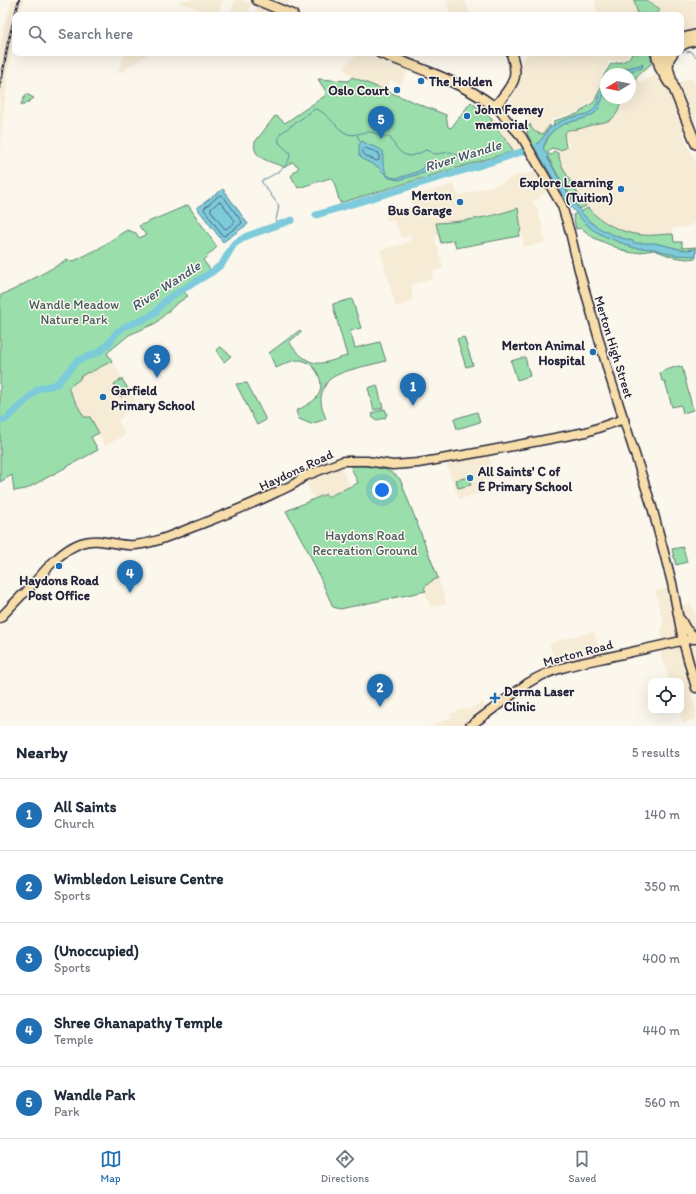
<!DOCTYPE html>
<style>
body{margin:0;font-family:Itim,sans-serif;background:#f6f6f7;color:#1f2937}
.controls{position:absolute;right:12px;bottom:12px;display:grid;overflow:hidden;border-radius:8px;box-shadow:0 4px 16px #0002}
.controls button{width:36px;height:36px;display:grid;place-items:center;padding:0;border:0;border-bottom:1px solid #e0e1e3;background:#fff;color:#1f2937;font:20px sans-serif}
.compass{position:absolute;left:600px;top:68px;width:36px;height:36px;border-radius:50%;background:#fff;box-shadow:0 4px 16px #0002;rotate:260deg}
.you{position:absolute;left:382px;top:490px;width:14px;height:14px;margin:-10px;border:3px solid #fff;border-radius:50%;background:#1a73e8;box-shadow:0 0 0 6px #1a73e833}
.badge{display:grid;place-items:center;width:26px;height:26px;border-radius:50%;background:#1f6fb2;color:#fff;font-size:13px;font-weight:700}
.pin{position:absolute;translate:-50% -33px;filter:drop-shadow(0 1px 2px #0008)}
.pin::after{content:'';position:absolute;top:21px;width:14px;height:12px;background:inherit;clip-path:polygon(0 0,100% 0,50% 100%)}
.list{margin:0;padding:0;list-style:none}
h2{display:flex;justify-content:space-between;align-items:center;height:52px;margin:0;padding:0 16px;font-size:17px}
h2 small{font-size:13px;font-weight:400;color:#747a83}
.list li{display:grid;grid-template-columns:26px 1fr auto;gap:12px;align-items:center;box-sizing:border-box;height:72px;padding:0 16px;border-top:1px solid #e0e1e3}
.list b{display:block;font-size:15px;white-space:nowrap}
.list p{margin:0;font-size:13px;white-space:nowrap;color:#747a83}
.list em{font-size:13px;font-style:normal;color:#747a83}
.icon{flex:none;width:22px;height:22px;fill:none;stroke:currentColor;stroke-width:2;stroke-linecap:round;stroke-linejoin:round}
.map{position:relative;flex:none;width:696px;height:726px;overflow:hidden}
.search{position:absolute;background:#fff;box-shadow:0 4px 16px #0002;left:12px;right:12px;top:12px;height:44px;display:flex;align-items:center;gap:10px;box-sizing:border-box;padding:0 14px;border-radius:8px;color:#747a83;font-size:15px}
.sheet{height:412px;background:#fff}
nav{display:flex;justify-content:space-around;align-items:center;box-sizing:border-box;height:56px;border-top:1px solid #e0e1e3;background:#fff;font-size:11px;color:#747a83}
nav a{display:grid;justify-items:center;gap:2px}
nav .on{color:#1f6fb2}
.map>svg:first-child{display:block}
.built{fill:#f6ebd5}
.green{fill:#9adfab;stroke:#5e8073}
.water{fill:#7dcadb;stroke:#59879b}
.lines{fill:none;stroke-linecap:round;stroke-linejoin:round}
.shore{stroke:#46657b;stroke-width:1}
.stream{stroke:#59879b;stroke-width:1}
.river{stroke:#7dcadb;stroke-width:7}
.primary-casing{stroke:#22223b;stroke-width:11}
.highway-casing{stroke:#22223b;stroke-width:12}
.primary{stroke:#f8deab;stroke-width:8}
.highway{stroke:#f8deab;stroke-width:9}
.rail-casing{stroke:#22223b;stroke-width:2.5}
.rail{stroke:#fbf7ec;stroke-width:1;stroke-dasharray:3;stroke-linecap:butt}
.poi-dot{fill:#1f6fb2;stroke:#fbf7ec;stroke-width:1.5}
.labels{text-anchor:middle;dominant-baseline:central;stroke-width:3;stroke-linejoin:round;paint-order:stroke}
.poi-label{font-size:13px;font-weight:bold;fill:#22223b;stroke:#fbf7ec;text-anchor:start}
.park-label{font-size:13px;fill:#465b5d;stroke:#fbf7ec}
.street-label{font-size:13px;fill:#22223b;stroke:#fbf7ec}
.water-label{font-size:14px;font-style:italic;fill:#3d546b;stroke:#fbf7ec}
</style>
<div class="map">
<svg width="696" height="726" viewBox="0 0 696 726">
<rect width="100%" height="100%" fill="#fbf7ec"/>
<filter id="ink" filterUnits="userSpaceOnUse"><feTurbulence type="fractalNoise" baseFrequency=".025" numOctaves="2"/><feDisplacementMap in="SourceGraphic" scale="8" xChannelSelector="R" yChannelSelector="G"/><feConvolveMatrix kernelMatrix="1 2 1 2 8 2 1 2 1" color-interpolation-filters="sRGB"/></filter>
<g filter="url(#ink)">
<g class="built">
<polygon points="12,0 24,0 20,15 15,15 15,34 11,52 3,114 0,154 0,47 4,27"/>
<polygon points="180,0 223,0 217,15 202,15 203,11 179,2"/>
<polygon points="235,0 243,0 251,3 247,15 245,15 238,10 231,12"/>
<polygon points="276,0 289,0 287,7 276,2"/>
<polygon points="446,0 465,0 470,15 450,15"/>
<polygon points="596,0 634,0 638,15 598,15 595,3"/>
<polygon points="646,0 696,0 696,28 681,32 681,15 657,15 660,9"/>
<polygon points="258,5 270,9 282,15 254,15"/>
<polygon points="126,53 150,53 119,73 117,72"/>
<polygon points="358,53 365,53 392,65 393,64 408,70 401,84 390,80 386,91 352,77 343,68"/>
<polygon points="528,53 629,53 627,57 624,59 608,61 608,64 601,75 601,84 593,101 577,112 552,119 550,125 543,134 538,133 534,131 525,114 518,116 510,112 507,106 520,81 521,66 523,60"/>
<polygon points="653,75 658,76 660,78 672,96 686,130 682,132 696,163 696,223 688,226 672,229 673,234 642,235 632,234 619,228 602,221 595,216 586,206 563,169 558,156 561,152 560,150 570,145 569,143 566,141 564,137 566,131 568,129 577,129 599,123 603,123 619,111 622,98 630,98 630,82 636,78 641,83"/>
<polygon points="690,78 696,84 696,128 679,82"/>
<polygon points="492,119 494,119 511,131 517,139 523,148 514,151 492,122"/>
<polygon points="535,170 542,180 538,182 546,193 533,202 538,211 543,230 545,241 544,243 524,247 518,208 500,213 454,222 436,223 439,236 435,237 443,268 433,271 433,279 412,284 412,301 396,307 380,250 406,243 411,239 409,234 407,237 402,238 393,219 387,221 385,215 412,206 409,197 454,184 458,196 502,183 516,175 531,173"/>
<polygon points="112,361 139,406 122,415 123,418 118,420 126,435 105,446 90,418 85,417 68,389 80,379 79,377 89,372 90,373"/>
<polygon points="489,455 495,477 483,480 486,492 459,499 446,463"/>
<polygon points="341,467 350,486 327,497 325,494 314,499 306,482"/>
<polygon points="438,578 447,604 431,607 424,591 426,591 424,588 430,582"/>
<polygon points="669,588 673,608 691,603 694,612 696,611 696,678 688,682 696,710 696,719 683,723 679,711 681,711 681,681 670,681 666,667 664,667 660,650 664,649 661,634 663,622 655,591"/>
<polygon points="594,631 600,655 556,665 549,643"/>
<polygon points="483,702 485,711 464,726 429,726 451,718 450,714 463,709 468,710"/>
</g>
<g class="green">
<polygon points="634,0 646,0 660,9 657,15 638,15"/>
<path d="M632 53H650L652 63 636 77V78L630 82V74H620L628 72 606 74V78H602L611 64C621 62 628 62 632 53Z"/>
<path d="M352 77 446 115 448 127 451 128 471 102 492 119V122L514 151 340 203 333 179 330 178 298 188 291 176 299 167 292 162 284 168 282 166C271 162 251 158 255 142L275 116 278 117 285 123 326 95 325 90 318 79 348 81Z"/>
<path d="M602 85 606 87V98H622C618 113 616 121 599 123 592 124 585 128 577 129 574 130 571 129 568 130 561 134 566 141 566 148L560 150 551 148 548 152 550 155H552L554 151 559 154C557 163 580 196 586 206L579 209C566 189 554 169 543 148L549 136 553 130 554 121 577 114 594 102Z"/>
<polygon points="26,94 34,98 22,106 21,104"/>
<path d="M530 124C532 131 536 133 543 134L550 125V128L539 143 534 146C529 137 524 134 530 124Z"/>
<polygon points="188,205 217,247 203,260 212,272 182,290 188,296 176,304 156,323 129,335 107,353 112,361 89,373 88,372 80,377 80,379 68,388 84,417 90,417 99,433 91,437 98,450 26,489 14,491 12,475 0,482 0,297 1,295 13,290 67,260 74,261 98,249 122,233 127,230 136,233 139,238 146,235 139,226"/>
<path d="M518 208 521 229 519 236 456 248 454 240 441 243 436 223C463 222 492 217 518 208Z"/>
<path d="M588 208C600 222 624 234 642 235 652 236 663 234 673 234L674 242H682V248L696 247V258L687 259 673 257 654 250 634 253 627 252 594 238 581 228 576 229 573 215Z"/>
<path d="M352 299 361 328 350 331 355 348 380 342 386 361C372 365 341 370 330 379 325 384 320 394 321 401 321 407 324 413 326 419L311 424 299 419 296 411C303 407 312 403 317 397 328 383 314 359 297 360 289 361 283 365 276 368L269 353 300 330 301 332 289 342C296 352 308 365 322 363 330 362 339 358 347 356L333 306V304Z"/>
<polygon points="464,337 473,365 466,367 457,339"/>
<polygon points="219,347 221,347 231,356 224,362 218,354 217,349"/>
<polygon points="525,357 530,376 517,380 511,361"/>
<polygon points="679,366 682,367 693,410 683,413 681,405 672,407 665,381 662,381 660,373 663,371"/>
<polygon points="122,379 130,392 121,397 114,384"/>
<polygon points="247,383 266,420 257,425 236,384"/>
<polygon points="377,385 383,408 374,410 368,388"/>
<polygon points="385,409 387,414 385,418 377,420 373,418 372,413"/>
<polygon points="477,412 480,422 457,429 454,419"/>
<path d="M350 465C368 466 385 465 400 479L438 578 430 582 424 588 426 591 340 609 333 607 309 553 286 511 326 494 327 497 358 483Z"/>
<polygon points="469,477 471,485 458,488 456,480"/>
<polygon points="683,547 687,562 676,565 672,549"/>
</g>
<g class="water">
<polygon points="643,64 642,68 620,74 612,74 617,71"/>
<path d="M606 81C606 88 604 93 602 100 600 104 599 110 595 113 586 121 566 120 554 130 548 134 546 142 543 148L548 156 547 157C558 176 576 211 593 224 604 232 620 238 633 241L634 243H655L684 250 696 249V256L674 255 654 249 634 248 604 236 593 230 584 222 568 204 534 146C542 142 545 131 553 126 558 122 564 120 570 118 577 116 588 115 593 110 599 103 601 89 606 81Z"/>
<path d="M362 141C368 146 376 146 383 151 384 155 382 159 383 164 384 168 386 171 386 174 389 176 392 178 395 178 399 178 419 172 422 169 424 166 424 163 427 161L433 163V169L430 171 399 180 389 178 378 167 364 160 359 155V145Z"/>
<polygon points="223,189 248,224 223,242 197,208"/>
</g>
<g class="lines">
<g class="shore">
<polygon points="365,148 379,153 379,160 377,161 366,156 363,153 362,150"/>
<polygon points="220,195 223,196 242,222 241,224 224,236 222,235 204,209"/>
<polygon points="219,202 222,203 235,221 234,223 226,229 224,228 211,211 211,209"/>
</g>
<g class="stream">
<polyline points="686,52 691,51 696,57"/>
<polyline points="357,135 360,141"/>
<polyline points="473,164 476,167"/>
<path d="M275 225 279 206 261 181C273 175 290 168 290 153L279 143V136L281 133 315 109C323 109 336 127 344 132 352 138 360 132 369 132 373 132 376 134 380 136 383 137 387 137 390 137 394 145 400 156 411 156 416 155 422 152 426 150L435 154 451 152 467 159"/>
</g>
<g class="river">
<polyline points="316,215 392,192 485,164 536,147 538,148 541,152"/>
<polyline points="0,421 5,420 38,389 57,384 77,361 99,352 109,343 116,333 124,327 149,317 157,311 163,303 170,297 212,272 222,264 234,244 247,236 292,220"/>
</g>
<defs>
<g id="primary">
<polyline points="681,38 696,34"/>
<polyline points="681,45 696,41"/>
<polyline points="492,105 500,111 506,119 522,137 562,206 570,232 579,270 590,308 609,374 652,507 672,583 683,641 696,688"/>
<path d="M0 618 22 595 25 593C42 575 57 552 81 543 99 536 117 547 135 545 157 543 176 533 196 526 224 515 251 505 277 492 286 488 297 484 303 477L343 461H367L393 465 418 463 476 453 586 432 624 419"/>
<polyline points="681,620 686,629 696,638"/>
<path d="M470 726 528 683C551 668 581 663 609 657 636 651 663 645 690 639H696"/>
</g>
<g id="highway">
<polyline points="257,0 293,15"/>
<polyline points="681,46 684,44"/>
<path d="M380 53C415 67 462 82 492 105 497 105 499 102 502 98 515 82 518 75 512 56"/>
<polyline points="656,53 660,68 669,83"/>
<polyline points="664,53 674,89 696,144"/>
<polyline points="668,67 669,59 673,53"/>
</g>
</defs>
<use href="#primary" class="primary-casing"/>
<use href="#highway" class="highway-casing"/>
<use href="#primary" class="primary"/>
<use href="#highway" class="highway"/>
<defs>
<polyline id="rail" points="0,88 8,43 19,0"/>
</defs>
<use href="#rail" class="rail-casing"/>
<use href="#rail" class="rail"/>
</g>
</g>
<g class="poi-dot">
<circle cx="421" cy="81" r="4"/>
<circle cx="397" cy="90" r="4"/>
<circle cx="467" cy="116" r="4"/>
<circle cx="621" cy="189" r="4"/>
<circle cx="460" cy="202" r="4"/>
<circle cx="593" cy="352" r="4"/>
<circle cx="103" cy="397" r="4"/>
<circle cx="470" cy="478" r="4"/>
<circle cx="59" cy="566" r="4"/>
<path d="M493 692h4v4h4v4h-4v4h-4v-4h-4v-4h4z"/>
</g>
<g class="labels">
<g class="poi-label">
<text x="429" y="81">The Holden</text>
<text x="389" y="90" text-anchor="end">Oslo Court</text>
<text x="475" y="109">John Feeney<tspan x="475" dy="15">memorial</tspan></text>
<text x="613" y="182" text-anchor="end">Explore Learning<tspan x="613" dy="15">(Tuition)</tspan></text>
<text x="452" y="195" text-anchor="end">Merton<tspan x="452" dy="15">Bus Garage</tspan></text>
<text x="585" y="345" text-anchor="end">Merton Animal<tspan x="585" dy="15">Hospital</tspan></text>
<text x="111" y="390">Garfield<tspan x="111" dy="15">Primary School</tspan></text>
<text x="478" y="471">All Saints' C of<tspan x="478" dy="15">E Primary School</tspan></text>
<text x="59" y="580" text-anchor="middle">Haydons Road<tspan x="59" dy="15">Post Office</tspan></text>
<text x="504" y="691">Derma Laser<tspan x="504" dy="15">Clinic</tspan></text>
</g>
<g class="park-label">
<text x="74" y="304">Wandle Meadow<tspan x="74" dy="15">Nature Park</tspan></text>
<text x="365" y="535">Haydons Road<tspan x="365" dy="15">Recreation Ground</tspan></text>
</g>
<g class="street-label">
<text transform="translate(614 347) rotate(73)">Merton High Street</text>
<text transform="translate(296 470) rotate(-25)">Haydons Road</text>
<text transform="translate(578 653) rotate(-15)">Merton Road</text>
</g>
<g class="water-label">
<text transform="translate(463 156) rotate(-17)">River Wandle</text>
<text transform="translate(166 286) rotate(-33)">River Wandle</text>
</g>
</g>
</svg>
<div class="controls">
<button><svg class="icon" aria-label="locate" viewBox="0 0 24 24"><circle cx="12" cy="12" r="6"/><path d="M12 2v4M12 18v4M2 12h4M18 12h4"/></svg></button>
</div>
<svg class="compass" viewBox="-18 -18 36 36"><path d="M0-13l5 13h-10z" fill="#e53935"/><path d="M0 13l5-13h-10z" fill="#747a83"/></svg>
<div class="you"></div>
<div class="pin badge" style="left:413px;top:406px">1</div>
<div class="pin badge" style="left:380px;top:707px">2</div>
<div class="pin badge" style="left:157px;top:378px">3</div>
<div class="pin badge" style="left:130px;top:593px">4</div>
<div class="pin badge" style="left:381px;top:139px">5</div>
<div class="search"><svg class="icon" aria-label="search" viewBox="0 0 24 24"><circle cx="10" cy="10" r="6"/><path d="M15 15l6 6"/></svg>Search here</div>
</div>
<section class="sheet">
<h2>Nearby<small>5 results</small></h2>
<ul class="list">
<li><span class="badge">1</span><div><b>All Saints</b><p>Church</p></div><em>140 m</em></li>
<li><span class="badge">2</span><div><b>Wimbledon Leisure Centre</b><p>Sports</p></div><em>350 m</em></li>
<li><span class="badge">3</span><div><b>(Unoccupied)</b><p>Sports</p></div><em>400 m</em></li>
<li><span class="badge">4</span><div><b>Shree Ghanapathy Temple</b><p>Temple</p></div><em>440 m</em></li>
<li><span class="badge">5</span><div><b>Wandle Park</b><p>Park</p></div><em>560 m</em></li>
</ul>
</section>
<nav>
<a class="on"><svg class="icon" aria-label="map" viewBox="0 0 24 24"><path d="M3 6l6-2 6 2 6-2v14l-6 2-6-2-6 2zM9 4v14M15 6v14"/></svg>Map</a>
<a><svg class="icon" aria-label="directions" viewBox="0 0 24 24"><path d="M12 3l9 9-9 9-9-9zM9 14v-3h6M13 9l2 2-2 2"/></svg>Directions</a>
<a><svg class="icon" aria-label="saved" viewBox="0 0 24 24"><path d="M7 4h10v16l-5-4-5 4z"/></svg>Saved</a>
</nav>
